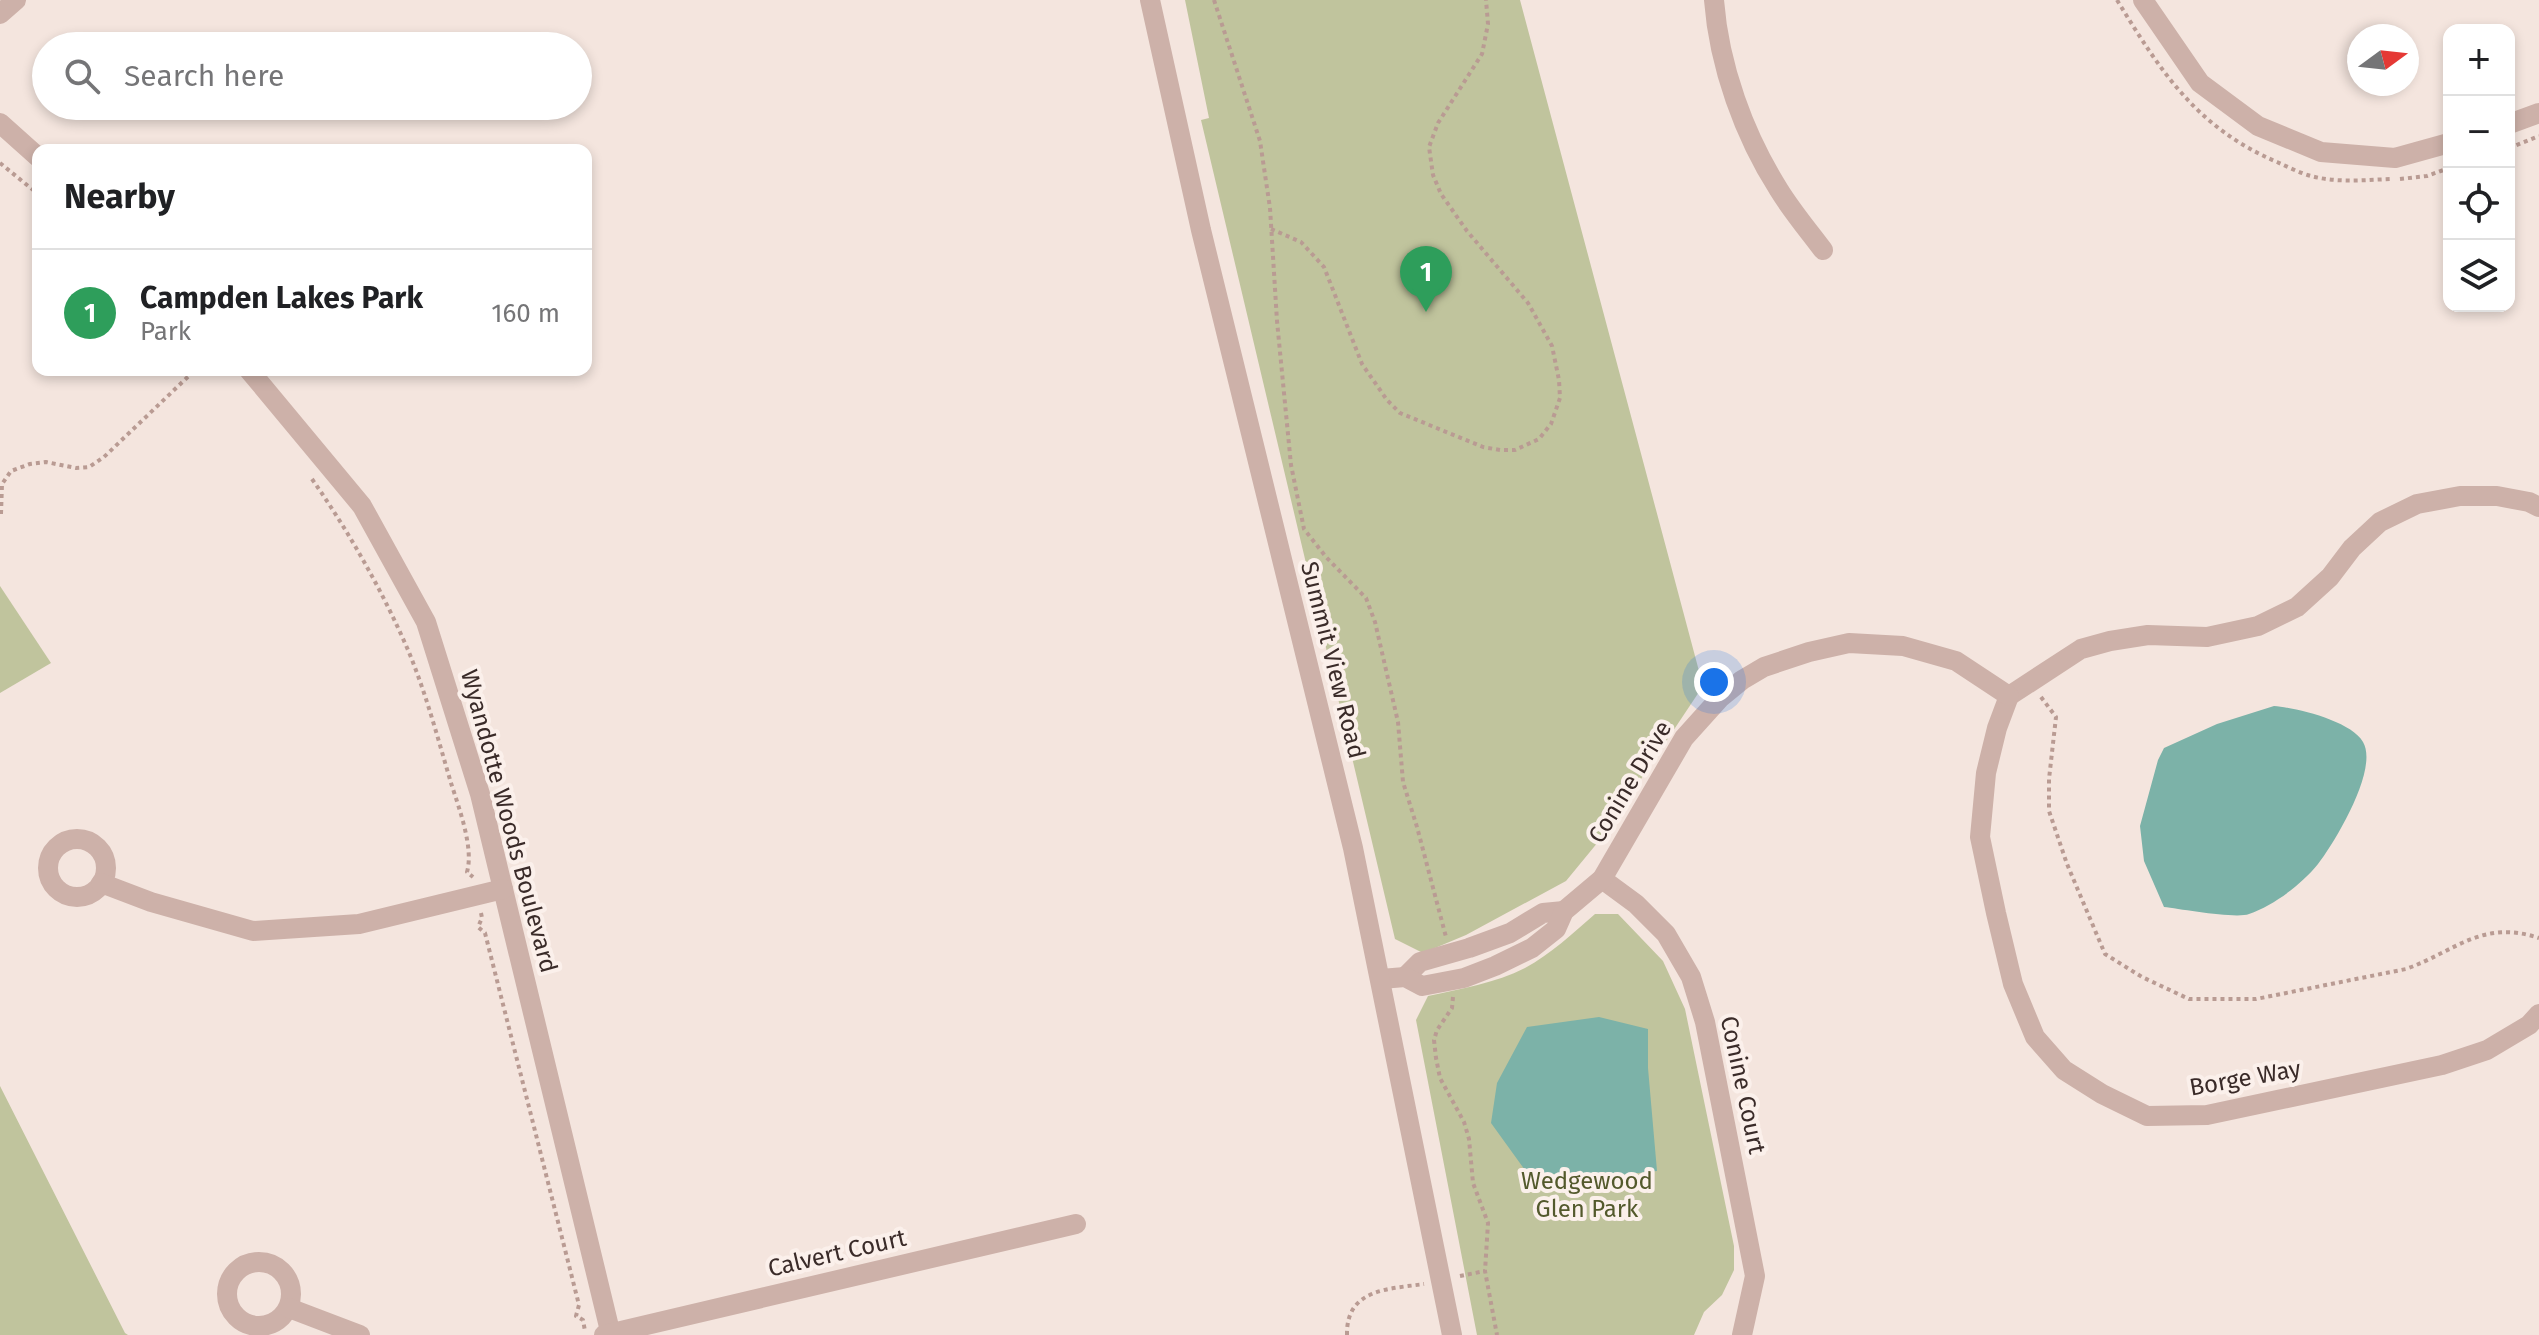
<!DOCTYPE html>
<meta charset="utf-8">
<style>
body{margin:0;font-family:"Fira Sans",sans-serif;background:#f2f2f2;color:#202124}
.controls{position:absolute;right:24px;top:24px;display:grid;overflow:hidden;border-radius:16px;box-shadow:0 4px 12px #0003}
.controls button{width:72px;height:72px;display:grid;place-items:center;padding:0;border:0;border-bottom:2px solid #e0e0e0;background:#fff;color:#202124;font:40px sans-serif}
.compass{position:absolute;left:2347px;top:24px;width:72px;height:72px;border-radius:50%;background:#fff;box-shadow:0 4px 12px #0003;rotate:75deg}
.you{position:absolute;left:1714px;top:682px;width:28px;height:28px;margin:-20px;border:6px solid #fff;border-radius:50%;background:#1a73e8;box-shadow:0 0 0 12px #1a73e833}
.badge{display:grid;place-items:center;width:52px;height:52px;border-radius:50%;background:#b45309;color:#fff;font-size:26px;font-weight:700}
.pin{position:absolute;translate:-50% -66px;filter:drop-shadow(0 2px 4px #0008)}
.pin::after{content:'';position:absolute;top:42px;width:28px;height:24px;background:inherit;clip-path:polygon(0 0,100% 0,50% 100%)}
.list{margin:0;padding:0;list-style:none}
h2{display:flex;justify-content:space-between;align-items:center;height:104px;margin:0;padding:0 32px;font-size:34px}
h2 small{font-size:26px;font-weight:400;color:#757577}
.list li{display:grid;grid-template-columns:52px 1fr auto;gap:24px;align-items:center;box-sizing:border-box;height:128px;padding:0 32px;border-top:2px solid #e0e0e0}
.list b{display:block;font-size:30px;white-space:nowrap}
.list p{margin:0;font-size:26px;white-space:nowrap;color:#757577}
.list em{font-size:26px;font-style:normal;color:#757577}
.icon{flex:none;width:44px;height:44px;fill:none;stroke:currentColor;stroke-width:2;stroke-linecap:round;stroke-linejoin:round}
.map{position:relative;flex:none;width:2539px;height:1335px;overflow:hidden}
.search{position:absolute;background:#fff;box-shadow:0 4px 12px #0003;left:32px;top:32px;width:560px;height:88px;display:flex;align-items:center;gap:20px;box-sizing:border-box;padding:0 28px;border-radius:44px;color:#757577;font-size:30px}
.panel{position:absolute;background:#fff;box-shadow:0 4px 12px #0003;left:32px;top:144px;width:560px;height:232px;border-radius:16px}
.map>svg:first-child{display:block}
.green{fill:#c0c49d}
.water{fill:#7cb2a8}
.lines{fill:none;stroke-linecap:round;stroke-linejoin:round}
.path{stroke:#b99b93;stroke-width:4;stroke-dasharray:4 4;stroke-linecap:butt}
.minor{stroke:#cdb1a9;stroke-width:20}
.tertiary{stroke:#cdb1a9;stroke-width:20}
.labels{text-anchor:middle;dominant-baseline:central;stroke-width:8;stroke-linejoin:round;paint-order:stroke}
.street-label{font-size:24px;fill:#3a2b29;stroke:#fbf0eb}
.park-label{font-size:24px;fill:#53592c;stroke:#fbf0eb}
</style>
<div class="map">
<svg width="2539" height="1335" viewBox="0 0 2539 1335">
<rect width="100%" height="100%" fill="#f4e5de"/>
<g class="green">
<polygon points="1185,0 1520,0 1703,686 1603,836 1566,881 1466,935 1423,953 1395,939 1201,120 1209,118"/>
<polygon points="0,586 51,663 0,693"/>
<path d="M1595 914H1618L1663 961 1685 1009 1734 1246V1270L1722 1295 1704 1312 1694 1335H1477L1416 1020 1428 996C1460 989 1496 983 1525 968 1551 954 1573 933 1595 914Z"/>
<polygon points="0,1086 125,1333 128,1335 0,1335"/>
</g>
<g class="water">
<path d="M2274 706C2297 708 2351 721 2363 742 2379 769 2335 842 2318 864 2301 885 2274 905 2249 914 2236 919 2181 909 2164 907L2144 861 2140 826 2158 760 2164 748 2217 724Z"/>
<polygon points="1599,1017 1648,1029 1648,1068 1657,1171 1610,1176 1527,1173 1491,1123 1497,1083 1527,1027"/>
</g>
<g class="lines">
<g class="path">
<polyline points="1214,0 1260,141 1270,208 1277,321 1291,465 1304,529 1326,557 1366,598 1375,622 1398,722 1403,782 1417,827 1446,937"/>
<path d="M2117 0C2161 72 2197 128 2277 162 2288 167 2300 173 2311 176 2337 183 2364 180 2391 179"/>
<polyline points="2509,148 2539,136"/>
<polyline points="0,163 38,194"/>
<polyline points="2400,179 2427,176 2449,168"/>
<polyline points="1271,229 1301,242 1324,267 1362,364 1387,400 1400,413 1483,447 1500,450 1515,450 1539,439 1551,424 1560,398 1559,380 1552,346 1528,303 1467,231 1441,194 1433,175 1429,147 1438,123 1482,54 1488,24 1486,0"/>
<path d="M312 479C349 532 382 590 408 650 426 693 438 739 451 783 459 808 474 848 467 872L473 877"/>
<polyline points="1,514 2,484 11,471 30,464 46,462 76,468 89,467 104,457 195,370"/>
<path d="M2041 697 2056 717 2049 779V811L2067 864 2105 954 2142 977 2189 999H2256L2406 969C2456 951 2482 919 2539 938"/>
<polyline points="481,913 482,918 478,927 485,933 579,1305 576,1316 583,1320 585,1331"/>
<polyline points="1453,997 1452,1008 1437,1030 1434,1040 1436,1058 1440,1078 1464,1122 1469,1139 1473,1183 1488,1223 1485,1271 1497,1335"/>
<polyline points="1460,1276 1485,1271"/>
<path d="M1347 1335C1346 1288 1390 1289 1424 1284"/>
</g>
<g class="minor">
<path d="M1714 0C1719 66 1744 135 1779 190 1792 211 1808 230 1823 250"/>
<polyline points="2143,0 2200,83 2258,126 2321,152 2395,158 2449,143"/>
<polyline points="0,14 16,0"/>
<polyline points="0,123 38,157"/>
<polyline points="2509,124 2539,113"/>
<polyline points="249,370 362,506 426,622 480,794 611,1335"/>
<polyline points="2009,696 1997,728 1986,773 1980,837 1996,913 2013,984 2035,1037 2064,1070 2102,1094 2147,1116 2207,1115 2442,1065 2487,1050 2529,1025 2539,1014"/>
<polyline points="2009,696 2081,649 2110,641 2148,635 2207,637 2258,626 2297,607 2330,577 2352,548 2380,522 2417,504 2460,496 2497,496 2529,502 2539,507"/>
<circle cx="77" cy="868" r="29"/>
<polyline points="1602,879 1636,904 1666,934 1691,977 1705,1022 1755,1276 1742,1335"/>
<polyline points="101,883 151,902 253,931 359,924 503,889"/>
<polyline points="1405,977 1420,962 1469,948 1510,933 1543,913 1564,911"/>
<polyline points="1381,979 1405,977 1422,986 1464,978 1495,966 1532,948 1556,929 1564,911 1602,879 1684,738 1720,698 1742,680 1764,667 1809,652 1849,643 1903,646 1956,661 2009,696"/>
<circle cx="259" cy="1294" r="32"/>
<polyline points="289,1308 360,1335"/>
<polyline points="604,1335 1076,1224"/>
</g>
<polyline class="tertiary" points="1150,0 1201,230 1353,848 1452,1335"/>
</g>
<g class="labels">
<g class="street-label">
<text transform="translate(1333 660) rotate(76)">Summit View Road</text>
<text transform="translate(1630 782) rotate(-59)">Conine Drive</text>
<text transform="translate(509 821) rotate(75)">Wyandotte Woods Boulevard</text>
<text transform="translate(2245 1078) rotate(-10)">Borge Way</text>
<text transform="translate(1743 1085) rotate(78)">Conine Court</text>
<text transform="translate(837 1253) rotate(-13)">Calvert Court</text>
</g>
<g class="park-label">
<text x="1587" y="1181">Wedgewood<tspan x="1587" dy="28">Glen Park</tspan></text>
</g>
</g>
</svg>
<div class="controls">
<button>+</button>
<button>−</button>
<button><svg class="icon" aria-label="locate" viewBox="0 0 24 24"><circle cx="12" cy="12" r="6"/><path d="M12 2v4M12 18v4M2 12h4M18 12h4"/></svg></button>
<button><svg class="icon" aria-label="layers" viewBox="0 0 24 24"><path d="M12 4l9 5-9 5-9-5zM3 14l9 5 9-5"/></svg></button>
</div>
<svg class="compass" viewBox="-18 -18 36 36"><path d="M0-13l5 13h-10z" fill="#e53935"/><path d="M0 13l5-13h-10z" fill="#757577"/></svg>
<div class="you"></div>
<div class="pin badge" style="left:1426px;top:312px;background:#2e9e5b">1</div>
<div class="search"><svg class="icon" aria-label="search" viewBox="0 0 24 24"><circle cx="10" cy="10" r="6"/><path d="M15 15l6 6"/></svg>Search here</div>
<section class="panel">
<h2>Nearby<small></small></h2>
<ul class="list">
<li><span class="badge" style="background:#2e9e5b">1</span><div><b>Campden Lakes Park</b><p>Park</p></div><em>160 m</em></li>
</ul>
</section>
</div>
